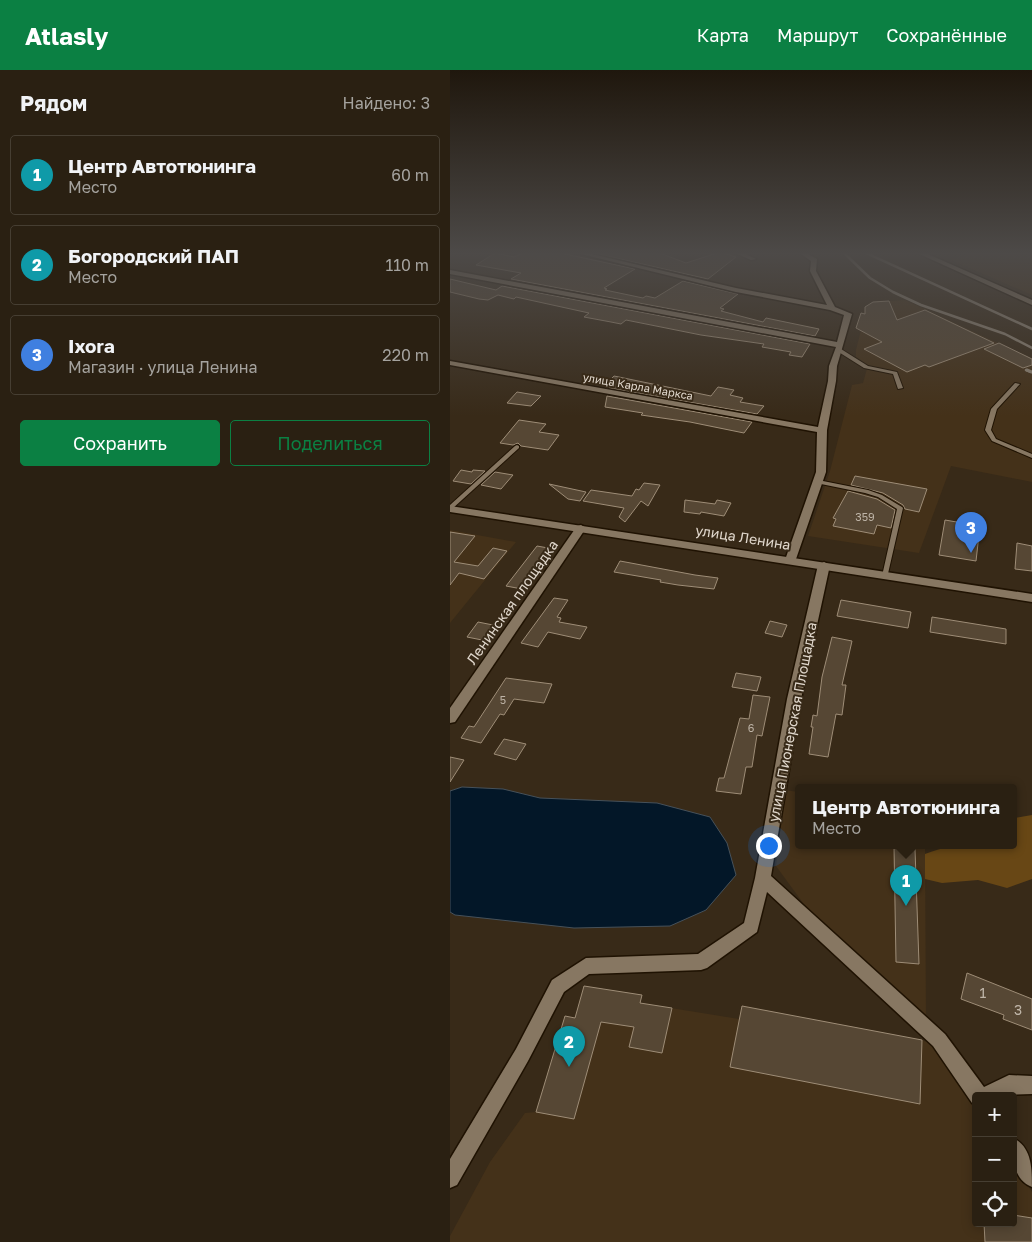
<!DOCTYPE html>
<html lang="ru">
<meta charset="utf-8">
<style>
body{margin:0;font-family:"Golos Text",sans-serif;background:#32281b;color:#f1f3f6}
.controls{position:absolute;right:15px;bottom:15px;display:grid;overflow:hidden;border-radius:5px;box-shadow:0 2px 12px #0003}
.controls button{width:45px;height:45px;display:grid;place-items:center;padding:0;border:0;border-bottom:1px solid #463e32;background:#2a2012;color:#f1f3f6;font:25px sans-serif}
.you{position:absolute;left:318px;top:775px;width:18px;height:18px;margin:-12px;border:4px solid #fff;border-radius:50%;background:#1a73e8;box-shadow:0 0 0 8px #1a73e833}
.badge{display:grid;place-items:center;width:32px;height:32px;border-radius:50%;background:#0b8043;color:#fff;font-size:16px;font-weight:700}
.pin{position:absolute;translate:-50% -41px;filter:drop-shadow(0 1px 2px #0008)}
.pin::after{content:'';position:absolute;top:26px;width:18px;height:15px;background:inherit;clip-path:polygon(0 0,100% 0,50% 100%)}
.popup{position:absolute;left:345px;top:714px;width:222px;height:65px;box-sizing:border-box;display:grid;place-content:center;border-radius:5px;background:#2a2012;filter:drop-shadow(0 1px 4px #0005);font-size:16px;white-space:nowrap;color:#a5a39f}
.popup b{font-size:19px;color:#f1f3f6}
.popup::after{content:'';position:absolute;left:50%;top:100%;margin-left:-10px;border:10px solid transparent;border-top-color:#2a2012}
.list{margin:0;padding:0;list-style:none}
h2{display:flex;justify-content:space-between;align-items:center;height:65px;margin:0;padding:0 20px;font-size:21px}
h2 small{font-size:16px;font-weight:400;color:#a5a39f}
.list li{display:grid;grid-template-columns:32px 1fr auto;gap:15px;align-items:center;box-sizing:border-box;height:80px;margin:0 10px 10px;padding:0 10px;border:1px solid #463e32;border-radius:5px}
.list b{display:block;font-size:19px;white-space:nowrap}
.list p{margin:0;font-size:16px;white-space:nowrap;color:#a5a39f}
.list em{font-size:16px;font-style:normal;color:#a5a39f}
.actions{display:flex;gap:10px;padding:15px 20px}
.actions a{flex:1;padding:11px 0;border:1px solid #0b8043;border-radius:5px;text-align:center;font-size:18px;color:#0b8043}
.actions .main{background:#0b8043;color:#fff}
.icon{flex:none;width:28px;height:28px;fill:none;stroke:currentColor;stroke-width:2;stroke-linecap:round;stroke-linejoin:round}
.map{position:relative;flex:none;width:582px;height:1172px;overflow:hidden}
header{display:flex;align-items:center;gap:30px;box-sizing:border-box;height:70px;padding:0 25px;background:#0b8043;color:#fff}
header strong{font-size:24px}
nav{display:flex;gap:28px;margin-inline-start:auto;font-size:18px}
main{display:flex}
aside{flex:1;background:#2a2012}
.map>svg:first-child{display:block}
.built{fill:#443119}
.green{fill:#684715}
.water{fill:#031728;stroke:#46515a}
.building{fill:#564734;stroke:#9e8d77}
.lines{fill:none;stroke-linecap:round;stroke-linejoin:round}
.service-casing{stroke:#1f1202;stroke-width:2}
.minor-casing{stroke:#1f1202;stroke-width:3}
.tertiary-casing{stroke:#1f1202;stroke-width:3}
.secondary-casing{stroke:#1f1202;stroke-width:3}
.service{fill:#877762;fill-rule:evenodd}
.minor{fill:#877762;fill-rule:evenodd}
.tertiary{fill:#877762;fill-rule:evenodd}
.secondary{fill:#877762;fill-rule:evenodd}
.rail-far1{stroke:#8e8374;stroke-width:2.5}
.rail{stroke:#8e8374;stroke-width:3}
.labels{text-anchor:middle;dominant-baseline:central;stroke-width:4;stroke-linejoin:round;paint-order:stroke}
.far-street-label{font-size:11px;fill:#e1d8cd;stroke:#382a18}
.number-label{font-size:11px;fill:#beb4a7}
.street-label{font-size:14px;fill:#e1d8cd;stroke:#382a18}
.near-number-label{font-size:14px;fill:#beb4a7}
</style>
<header>
<strong>Atlasly</strong>
<nav><a>Карта</a><a>Маршрут</a><a>Сохранённые</a></nav>
</header>
<main>
<aside>
<h2>Рядом<small>Найдено: 3</small></h2>
<ul class="list">
<li><span class="badge" style="background:#0f9aa8">1</span><div><b>Центр Автотюнинга</b><p>Место</p></div><em>60 m</em></li>
<li><span class="badge" style="background:#0f9aa8">2</span><div><b>Богородский ПАП</b><p>Место</p></div><em>110 m</em></li>
<li><span class="badge" style="background:#3f7fe0">3</span><div><b>Ixora</b><p>Магазин · улица Ленина</p></div><em>220 m</em></li>
</ul>
<div class="actions"><a class="main">Сохранить</a><a>Поделиться</a></div>
</aside>
<div class="map">
<svg width="582" height="1172" viewBox="0 0 582 1172">
<rect width="100%" height="100%" fill="#382a18"/>
<g class="built">
<polygon points="521,182 561,182 574,186 582,183 582,225 501,190"/>
<polygon points="455,230 582,289 582,412 501,396 469,483 358,466 380,401 402,315 413,313 418,295 406,287 406,280 413,252 408,251 411,243 415,244 415,237 423,232"/>
<polygon points="0,460 66,472 0,553"/>
<polygon points="335,720 348,722 348,775 475,775 476,951 356,837 326,796"/>
<polygon points="134,916 192,925 190,933 289,949 292,936 472,970 487,976 526,1035 526,1153 563,1153 563,1093 582,1122 582,1172 0,1172 0,1166 40,1092 75,1043 86,1042 115,946 125,948"/>
</g>
<path class="green" d="M582 745V809L557 818 528 810 492 813 475 809V784C503 772 534 775 564 775V748Z"/>
<polygon class="water" points="12,717 53,719 90,728 207,733 260,747 277,773 286,805 256,840 220,856 124,858 5,845 0,842 0,721"/>
<g class="building">
<polygon points="75,182 106,182 185,199 154,218 157,219 155,220 193,228 196,226 205,228 233,211 288,224 270,238 274,239 271,241 313,252 316,248 369,259 365,266 61,209 71,203 26,195 45,183 64,187"/>
<polygon points="146,182 207,182 236,193 270,182 286,187 258,209 144,183"/>
<polygon points="0,209 46,220 52,216 360,274 352,287 339,285 341,282 312,277 314,274 251,265 176,250 171,254 161,252 134,247 139,243 66,227 64,229 48,225 38,230 29,229 0,222"/>
<polygon points="439,231 447,250 475,240 544,273 479,297 475,295 457,302 414,279 432,272 406,258 411,243 415,244 415,237 423,232"/>
<polygon points="549,273 582,289 582,295 573,298 534,279"/>
<polygon points="164,306 261,326 268,317 284,320 280,325 293,328 290,332 314,336 307,344 159,318 160,310"/>
<polygon points="67,322 91,326 81,336 57,333"/>
<polygon points="157,326 302,352 294,363 240,352 191,345 193,343 155,337"/>
<polygon points="69,350 96,354 89,362 109,365 98,380 71,376 68,373 63,375 50,373"/>
<polygon points="11,400 22,402 23,400 35,401 21,414 3,411"/>
<polygon points="45,402 63,405 51,419 31,415"/>
<polygon points="405,406 477,419 469,442 455,439 453,435 433,423 401,415"/>
<polygon points="194,413 210,415 198,436 191,431 175,452 169,447 174,438 133,431 141,420 182,426 186,419 189,420"/>
<polygon points="99,414 136,422 130,431 118,429"/>
<polygon points="398,421 427,429 445,440 441,458 427,455 424,464 383,456 386,449 383,448"/>
<polygon points="235,430 265,434 267,430 281,433 274,446 251,442 250,444 234,442"/>
<polygon points="495,450 530,456 526,491 489,485"/>
<polygon points="0,462 25,466 4,492 28,496 43,478 57,481 34,509 9,503 0,515"/>
<polygon points="567,473 582,476 582,501 565,499"/>
<polygon points="87,476 98,478 79,504 83,505 72,519 56,516"/>
<polygon points="170,491 245,505 268,508 264,519 228,515 210,512 211,510 164,502"/>
<polygon points="104,528 118,530 107,547 111,548 109,552 137,557 130,569 98,562 88,577 71,573"/>
<polygon points="391,530 461,542 458,558 387,546"/>
<polygon points="482,547 556,559 556,574 480,562"/>
<polygon points="320,551 337,555 332,567 315,563"/>
<polygon points="28,552 43,555 32,570 17,567"/>
<polygon points="382,567 402,571 392,615 396,615 392,645 386,644 378,687 359,684 363,657 361,657 363,645 367,646 372,607"/>
<polygon points="286,603 311,607 307,621 282,617"/>
<polygon points="56,608 102,614 94,633 64,629 54,645 50,644 31,673 11,668 19,656 24,657"/>
<polygon points="303,625 320,627 312,666 307,665 302,697 296,697 291,724 266,721 269,708 274,708 290,648 299,649"/>
<polygon points="54,669 76,674 66,690 44,684"/>
<polygon points="0,687 14,690 0,712"/>
<polygon points="444,777 465,779 469,894 446,892"/>
<polygon points="517,903 582,929 582,960 553,949 554,945 511,929"/>
<polygon points="134,916 192,925 190,933 222,938 212,983 179,977 184,957 151,952 124,1049 86,1042 115,946 125,948"/>
<polygon points="292,936 472,970 470,1034 280,997"/>
<polygon points="563,1145 582,1148 582,1172 535,1172 534,1153 563,1153"/>
</g>
<g class="lines">
<defs>
<g id="service">
<polygon points="387,279 391,279 418,296 447,302 453,318 448,319 443,304 414,298 387,281"/>
<polygon points="565,313 570,314 547,339 541,360 546,369 582,384 582,388 542,371 535,360 541,339"/>
<polygon points="67,375 69,376 69,378 2,439 0,440 0,435 65,376"/>
<polygon points="368,410 418,420 432,425 452,437 453,438 437,508 435,508 432,506 447,439 428,427 415,423 366,413 366,411"/>
</g>
<g id="minor">
<polygon points="123,182 133,182 286,218 377,235 360,201 361,191 348,182 355,182 367,189 366,201 385,237 402,244 387,296 386,311 377,360 376,402 345,492 341,493 335,490 366,402 367,362 0,295 0,291 368,357 378,311 379,296 386,277 0,204 0,200 387,272 394,245 380,240 286,222"/>
<polygon points="283,182 291,182 306,189 301,190"/>
<polygon points="131,455 136,458 5,652 0,653 0,638 127,456"/>
<polygon points="374,492 380,495 351,629 321,806 495,964 534,1017 559,1005 582,1006 582,1024 526,1026 526,1034 522,1033 483,976 317,822 307,862 257,898 251,900 139,904 114,922 78,991 7,1115 0,1118 0,1089 66,979 102,910 136,888 248,884 294,853 305,808 337,629 368,495"/>
<path d="M563 1068C582 1077 582 1099 582 1117 562 1109 563 1087 563 1068Z"/>
</g>
<polygon id="tertiary" points="465,182 473,182 582,230 582,235"/>
<polygon id="secondary" points="0,436 582,524 582,532 0,442"/>
</defs>
<use href="#service" class="service-casing"/>
<use href="#minor" class="minor-casing"/>
<use href="#tertiary" class="tertiary-casing"/>
<use href="#secondary" class="secondary-casing"/>
<use href="#service" class="service"/>
<use href="#minor" class="minor"/>
<use href="#tertiary" class="tertiary"/>
<use href="#secondary" class="secondary"/>
<g class="rail-far1">
<polyline points="393,182 420,208 443,222 471,235 555,264 582,278"/>
<polyline points="414,182 582,259"/>
<polyline points="576,300 581,302"/>
</g>
<polyline class="rail" points="577,300 582,302"/>
</g>
<linearGradient id="sky" x2="0" y2="1"><stop stop-color="#1f170d"/><stop offset="0.53" stop-color="#4d4a48"/><stop offset="1" stop-color="#4d4a48" stop-opacity="0"/></linearGradient>
<rect width="582" height="346" fill="url(#sky)"/>
<g class="labels">
<g class="far-street-label">
<text transform="translate(188 316) rotate(10)">улица Карла Маркса</text>
</g>
<g class="number-label">
<text x="415" y="446">359</text>
<text x="53" y="629">5</text>
<text x="301" y="657">6</text>
</g>
<g class="street-label">
<text transform="translate(293 467) rotate(9)">улица Ленина</text>
<text transform="translate(62 532) rotate(-55)">Ленинская площадка</text>
<text transform="translate(342 652) rotate(-79)">улица Пионерская Площадка</text>
</g>
<g class="near-number-label">
<text x="533" y="922">1</text>
<text x="568" y="939">3</text>
</g>
</g>
</svg>
<div class="controls">
<button>+</button>
<button>−</button>
<button><svg class="icon" aria-label="locate" viewBox="0 0 24 24"><circle cx="12" cy="12" r="6"/><path d="M12 2v4M12 18v4M2 12h4M18 12h4"/></svg></button>
</div>
<div class="you"></div>
<div class="pin badge" style="left:456px;top:836px;background:#0f9aa8">1</div>
<div class="popup"><b>Центр Автотюнинга</b>Место</div>
<div class="pin badge" style="left:119px;top:997px;background:#0f9aa8">2</div>
<div class="pin badge" style="left:521px;top:483px;background:#3f7fe0">3</div>
</div>
</main>
